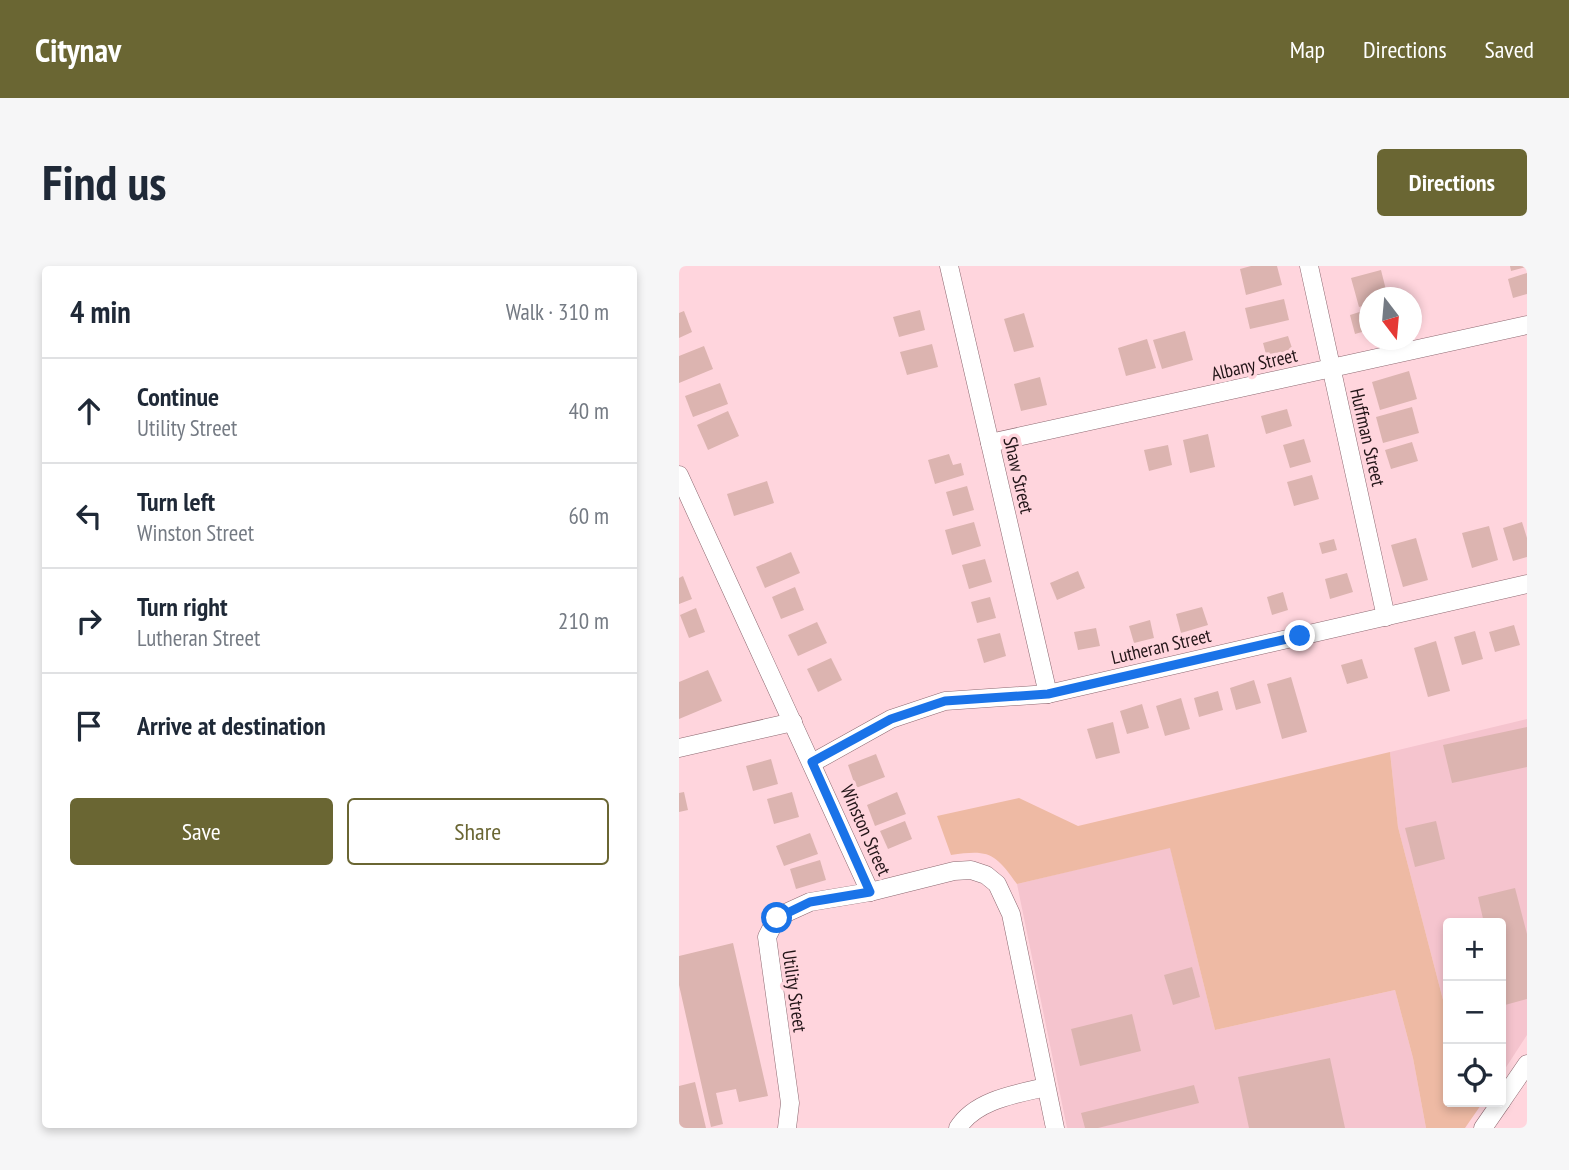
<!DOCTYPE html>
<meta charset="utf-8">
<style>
body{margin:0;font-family:"PT Sans Narrow",sans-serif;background:#f6f6f7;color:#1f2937}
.controls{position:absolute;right:21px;bottom:21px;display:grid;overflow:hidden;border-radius:7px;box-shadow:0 4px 10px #0003}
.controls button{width:63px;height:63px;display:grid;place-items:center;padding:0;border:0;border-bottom:2px solid #e0e1e3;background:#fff;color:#1f2937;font:35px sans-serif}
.compass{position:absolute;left:680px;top:21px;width:63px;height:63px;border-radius:50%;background:#fff;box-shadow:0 4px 10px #0003;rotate:164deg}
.stop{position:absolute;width:21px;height:21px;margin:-16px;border:5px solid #1a73e8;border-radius:50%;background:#fff}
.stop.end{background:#1a73e8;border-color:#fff;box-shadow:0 2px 7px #0008}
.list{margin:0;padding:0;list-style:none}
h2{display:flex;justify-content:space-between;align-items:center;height:91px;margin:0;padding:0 28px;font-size:30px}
h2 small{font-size:23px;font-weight:400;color:#747a83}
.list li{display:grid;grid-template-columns:46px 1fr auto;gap:21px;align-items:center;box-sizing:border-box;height:105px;padding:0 28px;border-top:2px solid #e0e1e3}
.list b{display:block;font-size:26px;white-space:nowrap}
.list p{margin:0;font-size:23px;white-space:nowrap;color:#747a83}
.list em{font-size:23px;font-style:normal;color:#747a83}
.actions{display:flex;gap:14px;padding:21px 28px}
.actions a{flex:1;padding:16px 0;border:2px solid #6a6633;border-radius:7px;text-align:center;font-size:24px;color:#6a6633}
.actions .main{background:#6a6633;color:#fff}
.icon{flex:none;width:38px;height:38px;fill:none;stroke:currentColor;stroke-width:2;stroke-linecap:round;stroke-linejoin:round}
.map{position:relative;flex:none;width:848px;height:862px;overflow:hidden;border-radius:7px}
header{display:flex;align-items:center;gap:42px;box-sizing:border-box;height:98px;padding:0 35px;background:#6a6633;color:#fff}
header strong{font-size:33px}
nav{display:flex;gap:38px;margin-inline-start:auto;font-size:24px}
.intro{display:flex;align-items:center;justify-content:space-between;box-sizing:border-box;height:168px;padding:0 42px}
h1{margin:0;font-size:49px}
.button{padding:18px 32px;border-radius:7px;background:#6a6633;color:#fff;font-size:24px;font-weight:700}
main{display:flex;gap:42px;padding:0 42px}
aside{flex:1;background:#fff;border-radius:7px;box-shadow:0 4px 10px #0003}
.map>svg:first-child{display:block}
.built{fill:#f5c4ce}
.green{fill:#eebaa4}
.building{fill:#dcb4b0}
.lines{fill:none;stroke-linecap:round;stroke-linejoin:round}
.minor-casing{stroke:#8d6971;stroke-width:19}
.minor{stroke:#fff;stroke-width:18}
.route{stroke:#1a73e8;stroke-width:9}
.labels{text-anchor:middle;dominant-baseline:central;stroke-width:7;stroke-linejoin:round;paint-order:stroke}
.street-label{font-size:19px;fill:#231518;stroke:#ffd5dd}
</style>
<header>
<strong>Citynav</strong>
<nav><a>Map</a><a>Directions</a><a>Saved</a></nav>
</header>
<div class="intro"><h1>Find us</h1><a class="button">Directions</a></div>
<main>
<aside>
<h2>4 min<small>Walk · 310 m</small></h2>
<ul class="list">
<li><svg class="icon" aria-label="ahead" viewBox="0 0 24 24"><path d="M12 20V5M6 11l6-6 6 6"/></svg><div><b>Continue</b><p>Utility Street</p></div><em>40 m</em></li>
<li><svg class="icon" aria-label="left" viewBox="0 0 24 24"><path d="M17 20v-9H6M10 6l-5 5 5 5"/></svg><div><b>Turn left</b><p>Winston Street</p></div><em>60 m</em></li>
<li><svg class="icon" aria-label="right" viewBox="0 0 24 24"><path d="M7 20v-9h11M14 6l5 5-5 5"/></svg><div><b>Turn right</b><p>Lutheran Street</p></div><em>210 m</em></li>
<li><svg class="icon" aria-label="arrive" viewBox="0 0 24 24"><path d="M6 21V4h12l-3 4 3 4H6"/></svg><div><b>Arrive at destination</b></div></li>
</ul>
<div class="actions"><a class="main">Save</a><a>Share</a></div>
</aside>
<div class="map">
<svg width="848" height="862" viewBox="0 0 848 862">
<rect width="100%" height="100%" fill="#ffd5dd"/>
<g class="built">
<polygon points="848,453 848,769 822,809 822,657 769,657 769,753 719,561 711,486"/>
<polygon points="491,581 536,764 716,724 734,792 747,862 388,862 338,618"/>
</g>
<path class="green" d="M711 486 719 561 769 753V836H804L786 862H747L734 792 716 724 536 764 491 582 338 618C316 587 310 583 272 589L258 550 340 532 399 560Z"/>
<g class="building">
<polygon points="572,0 598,0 603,19 567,29 561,3"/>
<polygon points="831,0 847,0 847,1 832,5"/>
<polygon points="702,4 709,32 690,32 690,38 680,41 672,12"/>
<polygon points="848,7 848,28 834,32 829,13"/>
<polygon points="605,33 610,54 571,63 566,42"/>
<polygon points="690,43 690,64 676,68 671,49"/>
<polygon points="241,44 246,64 220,71 214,51"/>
<polygon points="5,45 13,66 0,72 0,47"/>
<polygon points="345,47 355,81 335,86 325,53"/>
<polygon points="506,65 514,94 483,103 474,74"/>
<polygon points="609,70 614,85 588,92 584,77"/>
<polygon points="468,73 477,102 447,110 439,82"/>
<polygon points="253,78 259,101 228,109 221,86"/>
<polygon points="25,80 34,103 0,117 0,90"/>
<polygon points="730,105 738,133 701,144 693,116"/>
<polygon points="361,111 368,139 342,145 335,118"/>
<polygon points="41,117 49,138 14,151 6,130"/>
<polygon points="733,141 740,167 704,177 697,151"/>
<polygon points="608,143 613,160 587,168 582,150"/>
<polygon points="49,145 60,170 29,184 18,159"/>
<polygon points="529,168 536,201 511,207 504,174"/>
<polygon points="625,173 632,196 611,202 604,179"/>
<polygon points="733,176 739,195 712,203 706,184"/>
<polygon points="489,179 493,199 470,205 465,184"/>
<polygon points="270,188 274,199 282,197 285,209 256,218 249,194"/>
<polygon points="633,209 640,233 615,240 608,216"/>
<polygon points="88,215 95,237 55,250 48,228"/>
<polygon points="288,220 295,244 274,250 267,226"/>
<polygon points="295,256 302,280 273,289 266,264"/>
<polygon points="843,256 848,272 848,291 834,295 824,262"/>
<polygon points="810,260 819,294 793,302 783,267"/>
<polygon points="737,272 749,314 724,321 712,279"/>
<polygon points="655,273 658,284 643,288 640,277"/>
<polygon points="112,286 121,307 86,322 77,301"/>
<polygon points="306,293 313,316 290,323 283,299"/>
<polygon points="399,305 406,322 378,334 371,317"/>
<polygon points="668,307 674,326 651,333 646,313"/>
<polygon points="4,310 13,333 0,338 0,312"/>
<polygon points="116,321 125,344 102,353 93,331"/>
<polygon points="604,326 609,344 593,349 588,331"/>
<polygon points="311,331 317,352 298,357 292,336"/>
<polygon points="523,341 529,359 502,367 497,348"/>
<polygon points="17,342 26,366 10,372 1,349"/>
<polygon points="471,354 475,372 455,377 450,360"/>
<polygon points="138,356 148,377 119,390 109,369"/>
<polygon points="835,359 841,379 816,386 810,366"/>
<polygon points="417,362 421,380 399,384 395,366"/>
<polygon points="796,365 804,393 783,399 775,371"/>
<polygon points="321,367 327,390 305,397 298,373"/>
<polygon points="757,375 771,425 749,431 735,382"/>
<polygon points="152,392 163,414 139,426 128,403"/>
<polygon points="683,393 689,412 668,418 662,399"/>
<polygon points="29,404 43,435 0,453 0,416"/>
<polygon points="612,411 628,466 603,473 588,418"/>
<polygon points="575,414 582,437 557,444 551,422"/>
<polygon points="539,425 544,444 520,451 515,432"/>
<polygon points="502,432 511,463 486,470 477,440"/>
<polygon points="463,438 470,462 448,468 441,445"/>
<polygon points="434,456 441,487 417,493 408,463"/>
<polygon points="848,461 848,501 773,517 764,479"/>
<polygon points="197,488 206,511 177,522 169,499"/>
<polygon points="92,493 99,518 74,525 67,500"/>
<polygon points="5,526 9,544 0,546 0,527"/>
<polygon points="113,526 120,551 95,558 88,533"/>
<polygon points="218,526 227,548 196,560 188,539"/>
<polygon points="226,555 233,573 209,583 201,565"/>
<polygon points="757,555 766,593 736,601 726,562"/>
<polygon points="131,567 139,588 105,600 97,580"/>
<polygon points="141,594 147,614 117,623 111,603"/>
<polygon points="836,622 848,668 848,733 826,739 822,722 822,657 805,657 799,631"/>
<polygon points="54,677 89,830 60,836 57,823 37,827 44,858 32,861 0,719 0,690"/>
<polygon points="513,701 521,731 494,739 485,709"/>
<polygon points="453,748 462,785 401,800 392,763"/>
<polygon points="651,792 666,862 570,862 559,811"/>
<polygon points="16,816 27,862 0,862 0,820"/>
<polygon points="515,819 520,837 419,862 406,862 402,847"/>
</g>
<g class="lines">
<defs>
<g id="minor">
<polyline points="270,0 369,428"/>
<polyline points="630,0 707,351"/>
<polyline points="311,177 848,59"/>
<polyline points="0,209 191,626"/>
<polyline points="0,482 114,456"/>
<polyline points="133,497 212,453 266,435 369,428 848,318"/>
<polyline points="822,836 848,798"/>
<polyline points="108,862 111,837 88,671 98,651 131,636 191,626 275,605 292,604 307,609 318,618 332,648 376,862"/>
<path d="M279 862C296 834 337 828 367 821"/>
<polyline points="804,862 822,836"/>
</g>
</defs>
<use href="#minor" class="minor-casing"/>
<use href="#minor" class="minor"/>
</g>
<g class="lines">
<polyline class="route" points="98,652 131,636 191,626 133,496 212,453 266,435 369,428 621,370"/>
</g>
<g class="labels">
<g class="street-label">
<text transform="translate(575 98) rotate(-13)">Albany Street</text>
<text transform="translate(689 171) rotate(77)">Huffman Street</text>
<text transform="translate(340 209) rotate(77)">Shaw Street</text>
<text transform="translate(482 380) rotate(-13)">Lutheran Street</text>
<text transform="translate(187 564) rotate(66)">Winston Street</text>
<text transform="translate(116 725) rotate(82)">Utility Street</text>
</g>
</g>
</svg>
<div class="controls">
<button>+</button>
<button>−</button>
<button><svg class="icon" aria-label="locate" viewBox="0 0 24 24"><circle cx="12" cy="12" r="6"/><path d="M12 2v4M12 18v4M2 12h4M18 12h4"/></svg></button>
</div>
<svg class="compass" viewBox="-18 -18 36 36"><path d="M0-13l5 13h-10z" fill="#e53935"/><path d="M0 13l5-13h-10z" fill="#747a83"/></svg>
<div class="stop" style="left:98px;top:652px"></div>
<div class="stop end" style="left:621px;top:370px"></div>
</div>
</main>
